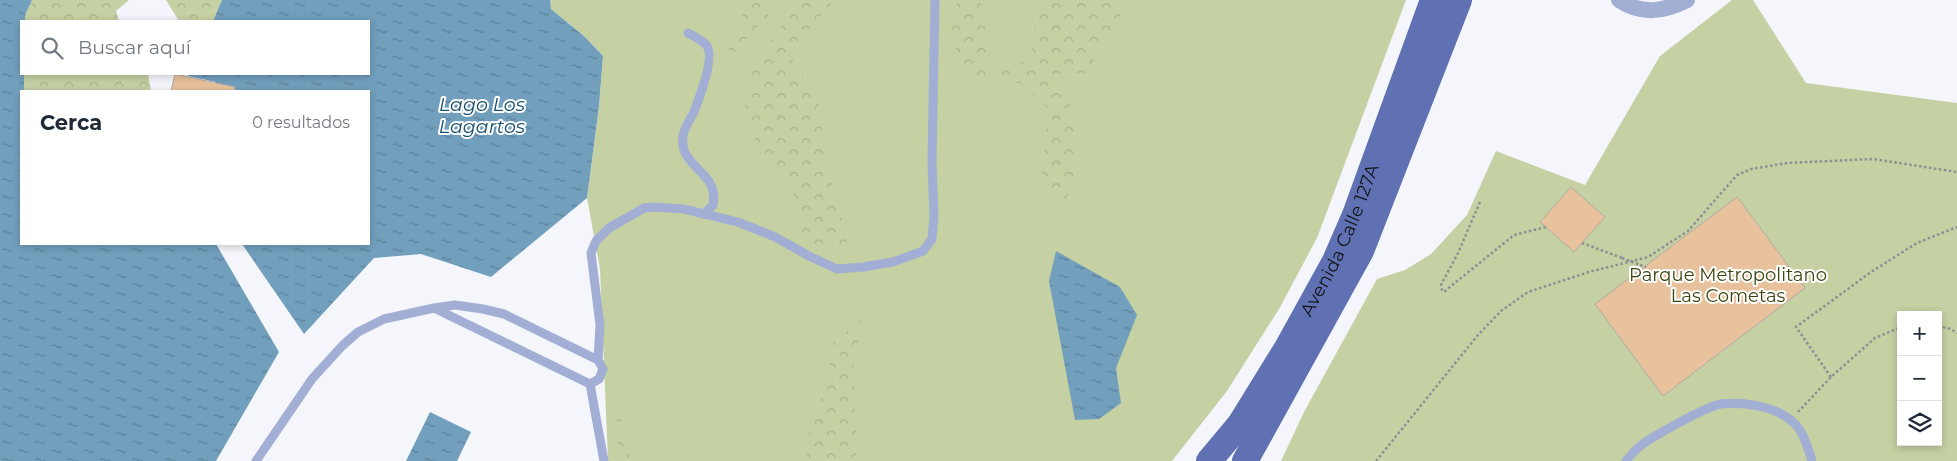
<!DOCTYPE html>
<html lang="es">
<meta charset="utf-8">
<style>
body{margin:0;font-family:Montserrat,sans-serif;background:#f6f6f7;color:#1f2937}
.controls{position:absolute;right:15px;bottom:15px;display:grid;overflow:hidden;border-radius:0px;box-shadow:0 2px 8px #0003}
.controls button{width:45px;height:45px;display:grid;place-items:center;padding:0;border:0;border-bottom:1px solid #e0e1e3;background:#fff;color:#1f2937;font:25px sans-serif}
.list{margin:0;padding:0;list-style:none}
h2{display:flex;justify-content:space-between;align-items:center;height:65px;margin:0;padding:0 20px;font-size:21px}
h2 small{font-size:16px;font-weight:400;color:#747a83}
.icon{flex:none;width:28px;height:28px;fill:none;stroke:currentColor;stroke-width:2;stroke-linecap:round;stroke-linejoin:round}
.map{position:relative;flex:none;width:1957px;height:461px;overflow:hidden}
.search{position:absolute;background:#fff;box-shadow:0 2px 8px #0003;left:20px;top:20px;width:350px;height:55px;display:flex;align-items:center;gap:12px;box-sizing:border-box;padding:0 18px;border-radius:0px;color:#747a83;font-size:19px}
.panel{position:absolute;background:#fff;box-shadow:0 2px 8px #0003;left:20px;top:90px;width:350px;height:155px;border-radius:0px}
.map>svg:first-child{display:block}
.green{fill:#c5d0a3;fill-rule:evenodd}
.forest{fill:url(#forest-crowns)}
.water{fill:url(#water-ripples)}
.building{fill:#e7c29d;stroke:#b0aca9}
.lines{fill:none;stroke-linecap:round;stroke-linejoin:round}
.path{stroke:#8e8f93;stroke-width:2.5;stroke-dasharray:2.5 2.5;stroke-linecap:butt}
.lane{stroke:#a2aed4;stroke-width:9}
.street{stroke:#a2aed4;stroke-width:16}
.primary{stroke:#5f70b3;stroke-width:26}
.path-bridge{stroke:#8e8f93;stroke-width:2.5;stroke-dasharray:2.5 2.5;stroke-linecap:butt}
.labels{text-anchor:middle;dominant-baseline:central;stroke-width:4;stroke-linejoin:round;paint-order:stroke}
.street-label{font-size:18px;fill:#131416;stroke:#fff}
.park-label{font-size:18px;fill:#3c450e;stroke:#fff}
.water-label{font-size:19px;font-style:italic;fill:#164e6c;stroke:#fff}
</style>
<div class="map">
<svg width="1957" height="461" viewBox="0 0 1957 461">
<defs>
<pattern id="forest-crowns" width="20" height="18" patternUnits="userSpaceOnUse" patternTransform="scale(1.25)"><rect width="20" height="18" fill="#c5d0a3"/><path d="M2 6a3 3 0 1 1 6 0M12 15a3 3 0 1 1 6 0" fill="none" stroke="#a8b28c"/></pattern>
<pattern id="water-ripples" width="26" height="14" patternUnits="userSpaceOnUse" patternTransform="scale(1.25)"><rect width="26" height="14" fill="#719fbc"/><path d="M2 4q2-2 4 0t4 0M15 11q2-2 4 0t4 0" fill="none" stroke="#5c8098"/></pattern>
</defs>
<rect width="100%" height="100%" fill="#f4f6fb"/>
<g class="green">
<polygon points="550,0 1406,0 1317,238 1279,309 1227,391 1172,461 608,461 600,269 587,198 599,106 603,56 585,37 551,9"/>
<path d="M1732 0H1753L1806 83 1957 103V461H1281L1304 412 1377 279 1405 270 1431 254 1467 215 1496 151 1585 185 1660 56ZM1901 315H1938V442H1901Z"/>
</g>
<g class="forest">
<polygon points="32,0 129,0 116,11 119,21 25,21 25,15"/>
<polygon points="166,0 222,0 213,21 179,21"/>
<polygon points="748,0 775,0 768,16 723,64"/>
<polygon points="799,0 834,0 789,53 798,69 817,88 824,149 833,190 845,228 849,256 812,245 790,225 808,221 794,196 742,120 751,70"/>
<polygon points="958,0 981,0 991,71 1031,59 1038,0 1118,0 1121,19 1085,73 1042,74 1068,98 1075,127 1075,177 1066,199 1040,191 1049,109 1021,83 960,81 963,62 945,29"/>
<polygon points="24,74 148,74 151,91 24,91"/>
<polygon points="865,316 853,361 857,461 806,461 809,428 831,375 826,349"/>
<polygon points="615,399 631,461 619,461"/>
</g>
<g class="water">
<polygon points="0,0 32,0 25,15 25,21 21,21 21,74 24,74 24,91 21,91 21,244 216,244 279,352 216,461 0,461"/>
<polygon points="222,0 550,0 551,9 585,37 603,56 599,106 587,198 491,277 421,254 374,258 304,334 242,244 369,244 369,91 214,91 216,82 188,76 189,74 369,74 369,21 213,21"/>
<polygon points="1056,251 1120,287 1137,315 1116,368 1121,403 1099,419 1075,420 1049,281"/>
<polygon points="430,412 471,432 457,461 406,461"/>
</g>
<g class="building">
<polygon points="175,74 235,87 234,91 171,91"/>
<polygon points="1571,187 1605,217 1574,252 1540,222"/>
<polygon points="1737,197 1805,288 1663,396 1595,304"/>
</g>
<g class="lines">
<g class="path">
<polyline points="1480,202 1458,253 1441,285 1442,291 1445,291 1514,235 1546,227"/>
<polyline points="1582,243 1622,258"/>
<polyline points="1640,265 1646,267"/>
<polyline points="1938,326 1951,329 1957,333"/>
<polyline points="1831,377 1796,327 1871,272 1917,243 1957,227"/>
<polyline points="1798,412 1831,377 1875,338 1901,327"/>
<polyline points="1376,461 1478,335 1501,311 1528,292 1589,272 1648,257 1688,231 1737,175 1751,169 1787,163 1873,159 1957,172"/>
</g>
<g class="lane">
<path d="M688 33C694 37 702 39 707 46 715 57 699 99 694 112 690 119 684 128 683 136 678 168 720 171 713 205L704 214"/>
<polyline points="598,360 600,325 591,253 596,241 609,228 644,208 654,207 684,209 738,222 775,237 809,256 837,269 863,267 893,262 923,251 932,239 934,216 932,162 935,0"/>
<polyline points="590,384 604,461"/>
<polyline points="256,461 312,379 342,346 358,332 384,319 434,308 455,305 483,309 504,314 598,360 603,369 599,379 590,384 434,308"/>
<path d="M1626 461C1630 456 1634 451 1639 447 1651 437 1707 406 1721 404 1743 401 1778 407 1794 423 1804 432 1808 449 1812 461"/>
</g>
<path class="street" d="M1619 0C1641 15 1663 12 1687 0"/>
<g class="primary">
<path id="s1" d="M1209 461 1240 424 1287 348 1335 261 1355 215 1433 0"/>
<polyline points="1245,461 1361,251 1459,0"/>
</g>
<polyline class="path-bridge" points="1622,258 1640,265"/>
</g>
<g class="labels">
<g class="street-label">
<text stroke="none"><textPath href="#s1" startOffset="258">Avenida Calle 127A</textPath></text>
</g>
<g class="park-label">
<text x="1728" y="275">Parque Metropolitano<tspan x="1728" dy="21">Las Cometas</tspan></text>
</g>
<g class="water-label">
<text x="482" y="104">Lago Los<tspan x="482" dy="22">Lagartos</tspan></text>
</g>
</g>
</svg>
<div class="controls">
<button>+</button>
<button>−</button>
<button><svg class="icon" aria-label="layers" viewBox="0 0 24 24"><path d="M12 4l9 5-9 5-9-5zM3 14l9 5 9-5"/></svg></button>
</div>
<div class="search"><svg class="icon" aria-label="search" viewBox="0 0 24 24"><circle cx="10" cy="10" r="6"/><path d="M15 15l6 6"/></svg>Buscar aquí</div>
<section class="panel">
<h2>Cerca<small>0 resultados</small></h2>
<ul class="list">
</ul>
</section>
</div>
